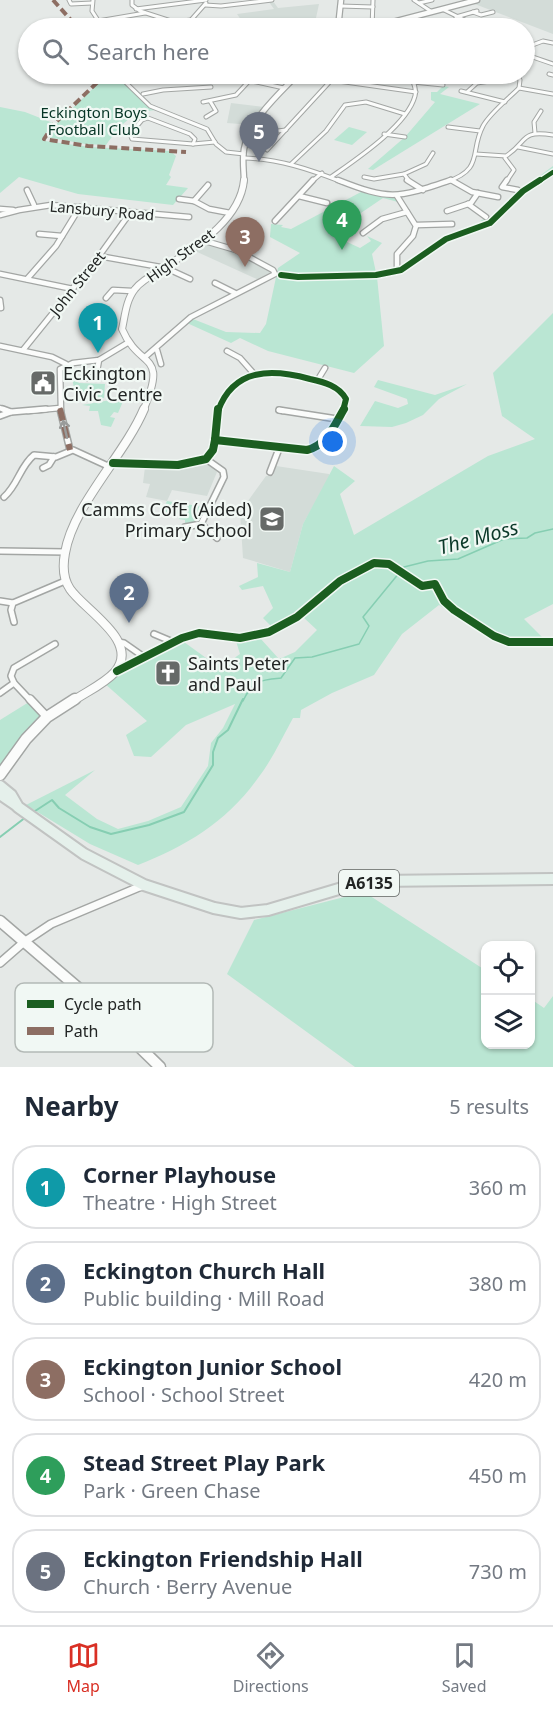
<!DOCTYPE html>
<meta charset="utf-8">
<style>
body{margin:0;font-family:"Noto Sans",sans-serif;background:#f2f2f3;color:#1f2937}
.controls{position:absolute;right:18px;bottom:18px;display:grid;overflow:hidden;border-radius:12px;box-shadow:0 2px 4px #0004}
.controls button{width:54px;height:54px;display:grid;place-items:center;padding:0;border:0;border-bottom:2px solid #e0e1e3;background:#fff;color:#1f2937;font:30px sans-serif}
.you{position:absolute;left:333px;top:442px;width:21px;height:21px;margin:-15px;border:4px solid #fff;border-radius:50%;background:#1a73e8;box-shadow:0 0 0 9px #1a73e833}
.badge{display:grid;place-items:center;width:39px;height:39px;border-radius:50%;background:#d93025;color:#fff;font-size:20px;font-weight:700}
.pin{position:absolute;translate:-50% -50px;filter:drop-shadow(0 2px 3px #0008)}
.pin::after{content:'';position:absolute;top:32px;width:21px;height:18px;background:inherit;clip-path:polygon(0 0,100% 0,50% 100%)}
.list{margin:0;padding:0;list-style:none}
h2{display:flex;justify-content:space-between;align-items:center;height:78px;margin:0;padding:0 24px;font-size:26px}
h2 small{font-size:20px;font-weight:400;color:#747a83}
.list li{display:grid;grid-template-columns:39px 1fr auto;gap:18px;align-items:center;box-sizing:border-box;height:84px;margin:0 12px 12px;padding:0 12px;border:2px solid #e0e1e3;border-radius:24px}
.list b{display:block;font-size:22px;white-space:nowrap}
.list p{margin:0;font-size:20px;white-space:nowrap;color:#747a83}
.list em{font-size:20px;font-style:normal;color:#747a83}
.icon{flex:none;width:33px;height:33px;fill:none;stroke:currentColor;stroke-width:2;stroke-linecap:round;stroke-linejoin:round}
.map{position:relative;flex:none;width:553px;height:1067px;overflow:hidden}
.search{position:absolute;background:#fff;box-shadow:0 2px 4px #0004;left:18px;right:18px;top:18px;height:66px;display:flex;align-items:center;gap:15px;box-sizing:border-box;padding:0 21px;border-radius:33px;color:#747a83;font-size:22px}
.sheet{height:558px;background:#fff}
nav{display:flex;justify-content:space-around;align-items:center;box-sizing:border-box;height:84px;border-top:2px solid #e0e1e3;background:#fff;font-size:16px;color:#747a83}
nav a{display:grid;justify-items:center;gap:3px}
nav .on{color:#d93025}
.map>svg:first-child{display:block}
.built{fill:#d3dcd8}
.green{fill:#bae6d3}
.lines{fill:none;stroke-linecap:round;stroke-linejoin:round}
.stream-far1{stroke:#86ceb2;stroke-width:1.5}
.stream{stroke:#86ceb2;stroke-width:2}
.street-far3-casing{stroke:#a3a6a4;stroke-width:5}
.street-far2-casing{stroke:#a3a6a4;stroke-width:7}
.street-far1-casing{stroke:#a3a6a4;stroke-width:8}
.street-casing{stroke:#a3a6a4;stroke-width:10}
.secondary-far3-casing{stroke:#a3a6a4;stroke-width:7}
.secondary-far2-casing{stroke:#a3a6a4;stroke-width:8}
.secondary-far1-casing{stroke:#a3a6a4;stroke-width:10}
.secondary-casing{stroke:#a3a6a4;stroke-width:13}
.primary-casing{stroke:#c1c3c2;stroke-width:14}
.street-far3{stroke:#fbfcfb;stroke-width:3}
.street-far2{stroke:#fbfcfb;stroke-width:4.5}
.street-far1{stroke:#fbfcfb;stroke-width:5}
.street{stroke:#fbfcfb;stroke-width:7}
.secondary-far3{stroke:#fbfcfb;stroke-width:4.5}
.secondary-far2{stroke:#fbfcfb;stroke-width:6}
.secondary-far1{stroke:#fbfcfb;stroke-width:8}
.secondary{stroke:#fbfcfb;stroke-width:10}
.primary{stroke:#e5f0eb;stroke-width:10}
.quiet-far2{stroke:#8d6e63;stroke-width:4;stroke-dasharray:8 4;stroke-linecap:butt}
.quiet-far1{stroke:#8d6e63;stroke-width:4.5;stroke-dasharray:10 4.5;stroke-linecap:butt}
.quiet{stroke:#8d6e63;stroke-width:6;stroke-dasharray:12 6;stroke-linecap:butt}
.cycleway-far2-casing{stroke:#f1f8f4;stroke-width:7}
.cycleway-far1-casing{stroke:#f1f8f4;stroke-width:9}
.cycleway-casing{stroke:#f1f8f4;stroke-width:11}
.cycleway-far2{stroke:#1b5e20;stroke-width:4.5}
.cycleway-far1{stroke:#1b5e20;stroke-width:6}
.cycleway{stroke:#1b5e20;stroke-width:8}
.oneway{stroke:#999b9a}
.labels{text-anchor:middle;dominant-baseline:central;stroke-width:4.5;stroke-linejoin:round;paint-order:stroke}
.far-park-label{font-size:15px;fill:#063525;stroke:#f1f8f4}
.far-street-label{font-size:15px;fill:#222524;stroke:#f1f8f4}
.shield{fill:#f1f8f4;stroke:#606462;stroke-width:1.5}
.shield-label{font-size:16px;font-weight:bold;fill:#222524}
.poi-label{font-size:18px;fill:#222524;stroke:#f1f8f4;text-anchor:start}
.water-label{font-size:20px;font-style:italic;fill:#0b3929;stroke:#f1f8f4}
.key{fill:#f1f8f4;stroke:#b3b9b6;stroke-width:1.5}
.key-label{font-size:16px;fill:#222524}
</style>
<div class="map">
<svg width="553" height="1067" viewBox="0 0 553 1067">
<rect width="100%" height="100%" fill="#e5e9e7"/>
<g class="built">
<polygon points="482,0 553,0 553,34 472,3"/>
<polygon points="273,1 278,8 319,4 316,18 246,27 237,14 274,9 269,2"/>
<polygon points="231,103 264,107 254,125 227,123"/>
<polygon points="207,243 235,251 273,272 259,280 195,251"/>
<polygon points="206,463 217,472 207,496 172,490 167,501 146,497 150,484 143,483 145,467 174,468 195,467"/>
<polygon points="276,466 329,474 330,476 303,524 290,572 243,558 240,512 266,476 273,476"/>
</g>
<g class="green">
<path d="M108 74H115L148 107 156 110C130 112 121 125 106 145L85 144 47 137 56 124Z"/>
<polygon points="443,86 449,87 440,94 480,104 373,170 368,169 405,137 435,102 431,100 431,92 437,92"/>
<polygon points="0,107 25,112 53,123 42,139 45,141 90,147 170,151 176,156 169,175 171,177 166,185 188,188 173,205 78,194 19,177 0,193"/>
<polygon points="349,127 367,132 352,145 334,140"/>
<path d="M553 166V173L527 190 493 224 480 225 485 223 480 221 486 218 490 221C512 204 530 182 553 166Z"/>
<polygon points="361,192 394,198 398,202 383,198 330,234 360,248 371,241 367,236 382,243 372,254 377,277 384,346 354,373 268,351 240,338 231,343 187,323 193,319 226,332 260,333 266,324 278,268 300,253 270,237 271,224 283,225 281,227 291,229"/>
<path d="M553 313V604L524 619 545 640 496 641 439 605 402 634 374 675 332 693 301 710 300 718H293C282 738 272 760 258 778 227 822 186 846 138 865L90 844 26 805 95 770 65 795 97 819 118 829 148 821 181 807 208 766 211 743 223 728 235 704 186 725 151 757 134 756 126 735 147 721 104 683 184 642 213 663 230 661 240 654 236 641 260 638 279 659 295 652 317 630 303 617 272 627 263 618 273 608 263 586 242 590 239 586 258 577 257 563 290 572 303 524 334 466 355 481 340 494 354 535 488 456 535 439 502 416 493 373Z"/>
<polygon points="72,377 75,377 79,383 105,384 104,398 87,399 83,395 75,394"/>
<polygon points="378,380 435,395 467,384 439,399 423,415 406,423 392,427 360,426 375,401 398,408 408,404 407,399 374,387"/>
<polygon points="122,398 124,399 118,413 114,412 110,417 115,418 111,427 101,425 98,411 89,411 90,406 82,405"/>
<polygon points="167,501 204,507 200,509 197,515 202,516 199,521 185,523 185,520 179,519 180,514 162,512"/>
<polygon points="29,702 41,715 21,737 0,766 0,720"/>
<polygon points="364,892 485,970 486,1044 530,1044 531,999 544,1008 553,996 553,1067 355,1067 227,974 254,920"/>
</g>
<g class="lines">
<path class="stream-far1" d="M243 701C253 680 259 680 281 678L295 658 312 657 359 644 369 626 363 617 404 567 428 561 458 559 504 539 527 538 535 533 553 529"/>
<g class="stream">
<polyline points="32,813 52,800 59,808 90,827 111,834 149,825 184,812 213,765 213,752 218,738 228,730 243,699"/>
<polyline points="0,837 26,817"/>
</g>
<defs>
<g id="street-far3">
<polyline points="69,0 71,4 92,3"/>
<polyline points="93,0 92,11 103,28"/>
<polyline points="132,0 132,5 140,11 174,22"/>
<polyline points="414,0 432,12"/>
<polyline points="419,3 432,0"/>
<polyline points="205,5 221,6 272,0"/>
<polyline points="340,6 373,7"/>
<polyline points="136,9 206,0"/>
<polyline points="442,9 481,28"/>
<polyline points="473,12 481,15 493,12"/>
<polyline points="456,17 477,11"/>
<polyline points="191,20 206,3"/>
<polyline points="98,21 145,13"/>
<polyline points="393,22 403,28"/>
<polyline points="431,24 437,28"/>
<polyline points="505,24 518,28"/>
<polyline points="199,25 230,21 245,28"/>
<polyline points="172,28 200,24 191,20 174,22"/>
<polyline points="309,28 308,26 312,24"/>
<polyline points="372,28 373,0"/>
<polyline points="527,47 543,41 553,43"/>
<polyline points="524,54 553,64"/>
<polyline points="117,74 150,106 207,129 216,144 226,152 244,154"/>
<polyline points="220,74 284,88"/>
<polyline points="549,74 553,75"/>
<polyline points="144,78 166,74 194,80"/>
<polyline points="331,80 416,92"/>
<polyline points="194,81 205,74"/>
<polyline points="413,82 443,85"/>
<polyline points="519,88 553,94"/>
<polyline points="461,91 505,102"/>
<polyline points="467,92 477,83 496,80"/>
<polyline points="143,94 163,90 211,87"/>
<polyline points="203,102 236,95 250,80"/>
<polyline points="206,117 216,111 210,101"/>
<polygon points="148,118 190,134 195,139 193,144 132,139 130,134 142,120"/>
<polyline points="448,127 480,131"/>
<polyline points="535,133 534,122 541,111"/>
<polyline points="251,134 286,130"/>
<polyline points="384,134 405,137"/>
<polyline points="193,144 215,142"/>
<polyline points="518,147 553,154"/>
<polyline points="267,150 337,74"/>
<path d="M476 154 506 156C529 141 519 130 553 135"/>
<path d="M244 158C279 159 309 169 342 182"/>
<polyline points="505,158 514,170 506,182"/>
<polyline points="291,164 326,131 345,105 366,102 405,114"/>
<path d="M331 177C355 160 407 126 415 96 417 89 413 81 410 74"/>
<polyline points="364,177 374,179 404,174"/>
<polyline points="451,180 454,182"/>
<polyline points="311,182 322,173"/>
<polyline points="410,182 404,174 426,164 433,153"/>
<path d="M446 182C485 169 469 152 483 126 489 114 509 98 519 88L520 80 517 74"/>
</g>
<g id="street-far2">
<path d="M338 180C391 201 397 198 451 180"/>
<polyline points="407,180 423,190"/>
<polyline points="451,180 472,192 498,197"/>
<polyline points="507,180 502,187 518,190"/>
<polyline points="208,185 194,201 209,209 230,213"/>
<polyline points="27,190 34,205"/>
<polyline points="299,196 327,203"/>
<polyline points="397,196 416,226 413,236 397,254 397,267"/>
<polyline points="179,199 194,201"/>
<polyline points="468,204 486,217"/>
<polyline points="0,209 13,210"/>
<polyline points="447,211 471,203 478,193"/>
<polyline points="0,215 19,210 51,205 189,217"/>
<polyline points="275,221 313,180"/>
<polyline points="417,225 452,224"/>
<polyline points="363,233 382,219 407,212"/>
<polyline points="39,234 62,236"/>
<polyline points="99,256 166,268 190,279"/>
<polyline points="0,274 73,289"/>
<polyline points="27,279 56,246 80,207"/>
<polyline points="215,283 235,293"/>
<polyline points="106,298 113,290 132,291"/>
<polyline points="0,300 1,308"/>
<polyline points="0,346 52,357 66,364"/>
<polyline points="23,350 99,256 130,213"/>
<polyline points="157,350 161,364"/>
<polyline points="227,351 240,358 255,375"/>
<polyline points="145,357 191,317 275,274 273,270 236,250 205,241"/>
<polyline points="87,378 96,377 99,360"/>
<polyline points="317,381 325,368"/>
<polyline points="0,408 7,411"/>
<polyline points="279,410 283,411"/>
<polyline points="28,411 60,408"/>
<polyline points="61,411 60,369 73,363 99,360 129,342"/>
<path d="M218 411C234 367 273 369 310 379 324 382 339 386 346 399L343 411"/>
</g>
<g id="street-far1">
<polyline points="3,409 11,412 46,409"/>
<polyline points="60,409 70,450"/>
<polyline points="279,410 337,419"/>
<polyline points="0,416 11,412"/>
<path d="M215 440 307 450C327 445 334 426 344 409"/>
<polyline points="215,440 218,409"/>
<polyline points="113,463 178,465 206,459 213,450 215,440"/>
<polyline points="43,468 49,465 54,457"/>
<polyline points="270,472 280,446"/>
<path d="M4 497C18 485 20 466 34 455L56 457 73 450 110 467"/>
<polyline points="201,524 224,477 223,471 206,459"/>
<polyline points="185,527 201,524 217,538"/>
<polyline points="0,551 66,552"/>
<polyline points="0,601 13,603"/>
<polyline points="14,622 11,610 13,603 65,581"/>
<polyline points="154,634 173,642"/>
<polyline points="118,642 124,643 144,657"/>
<polyline points="117,671 182,638 199,633 240,638 269,632 297,617 340,581 374,563 389,564 422,586 435,584 444,601 454,610 494,636 509,642 553,642"/>
<polyline points="0,693 14,683"/>
<polyline points="31,701 14,683 11,676 14,668 55,644"/>
</g>
<g id="street">
<polyline points="30,699 47,717"/>
<polyline points="0,963 24,942 51,924 144,885"/>
</g>
<g id="secondary-far3">
<polyline points="338,28 341,0"/>
<polyline points="370,28 477,0"/>
<path d="M244 182C244 171 242 160 244 149 249 120 279 94 298 74"/>
</g>
<path id="secondary-far2" d="M143 411C169 350 140 371 122 329 125 316 126 300 135 289 141 281 152 275 161 270 192 249 240 222 244 180"/>
<path id="secondary-far1" d="M73 701C86 692 104 684 115 672 141 641 84 610 70 589 63 579 63 564 65 553 73 505 124 456 144 409"/>
<g id="secondary">
<polyline points="0,775 26,739 47,717 75,699"/>
<polyline points="0,921 84,993 160,1067"/>
</g>
<g id="primary">
<polyline points="0,786 11,795 18,807 84,854 144,885 214,908 241,913 268,910 342,888 376,881 553,879"/>
<polyline points="0,794 16,805"/>
</g>
</defs>
<use href="#street-far3" class="street-far3-casing"/>
<use href="#street-far2" class="street-far2-casing"/>
<use href="#street-far1" class="street-far1-casing"/>
<use href="#street" class="street-casing"/>
<use href="#secondary-far3" class="secondary-far3-casing"/>
<use href="#secondary-far2" class="secondary-far2-casing"/>
<use href="#secondary-far1" class="secondary-far1-casing"/>
<use href="#secondary" class="secondary-casing"/>
<use href="#primary" class="primary-casing"/>
<use href="#street-far3" class="street-far3"/>
<use href="#street-far2" class="street-far2"/>
<use href="#street-far1" class="street-far1"/>
<use href="#street" class="street"/>
<use href="#secondary-far3" class="secondary-far3"/>
<use href="#secondary-far2" class="secondary-far2"/>
<use href="#secondary-far1" class="secondary-far1"/>
<use href="#secondary" class="secondary"/>
<use href="#primary" class="primary"/>
<g class="quiet-far2">
<polyline points="53,0 78,28"/>
<polyline points="106,74 54,124 44,139 88,146 186,152"/>
</g>
<polyline class="quiet-far1" points="60,408 61,411"/>
<polyline class="quiet" points="60,409 70,450"/>
<defs>
<polyline id="cycleway-far2" points="538,182 553,172"/>
<g id="cycleway-far1">
<polyline points="281,275 298,277 376,275 401,270 446,239 490,223 523,191 540,180"/>
<path d="M218 411C234 367 273 369 310 379 324 382 339 386 346 399L343 411"/>
</g>
<g id="cycleway">
<path d="M215 440 307 450C327 445 334 426 344 409"/>
<polyline points="215,440 218,409"/>
<polyline points="113,463 178,465 206,459 213,450 215,440"/>
<polyline points="117,671 182,638 199,633 240,638 269,632 297,617 340,581 374,563 389,564 422,586 435,584 444,601 454,610 494,636 509,642 553,642"/>
</g>
</defs>
<use href="#cycleway-far2" class="cycleway-far2-casing"/>
<use href="#cycleway-far1" class="cycleway-far1-casing"/>
<use href="#cycleway" class="cycleway-casing"/>
<use href="#cycleway-far2" class="cycleway-far2"/>
<use href="#cycleway-far1" class="cycleway-far1"/>
<use href="#cycleway" class="cycleway"/>
</g>
<defs><path id="oneway-shaft" d="M-6 0H5M1.5-3L5.5 0L1.5 3" fill="none" stroke-width="1.6" stroke-linecap="round" stroke-linejoin="round" transform="scale(1.5)"/></defs>
<use class="oneway" href="#oneway-shaft" transform="translate(65 429) rotate(-103)"/>
<defs>
<symbol id="civic-square" viewBox="-11 -11 22 22"><rect x="-9" y="-9" width="18" height="18" rx="4" fill="#666a68" stroke="#f1f8f4"/><path d="M-.6-6.5H3V-4.5H.6V-3L4-1V1h2V6H-6V1h2V-1L-.6-3ZM-1.2 2.5V6h2.4V2.5Z" fill="#fff"/></symbol>
<symbol id="school-square" viewBox="-11 -11 22 22"><rect x="-9" y="-9" width="18" height="18" rx="4" fill="#666a68" stroke="#f1f8f4"/><path d="M0-5L7-2L0 1L-7-2ZM-4 1L0 2.5L4 1V4Q0 6-4 4Z" fill="#fff"/></symbol>
<symbol id="church-square" viewBox="-11 -11 22 22"><rect x="-9" y="-9" width="18" height="18" rx="4" fill="#666a68" stroke="#f1f8f4"/><path d="M-1.2-6h2.4v3.5h3.3v2.4h-3.3V6h-2.4V-.1h-3.3v-2.4h3.3Z" fill="#fff"/></symbol>
</defs>
<g fill-rule="evenodd">
<use href="#civic-square" x="28" y="368" width="30" height="30"/>
<use href="#school-square" x="257" y="504" width="30" height="30"/>
<use href="#church-square" x="153" y="658" width="30" height="30"/>
</g>
<g class="labels">
<g class="far-park-label">
<text x="94" y="112">Eckington Boys<tspan x="94" dy="17">Football Club</tspan></text>
</g>
<g class="far-street-label">
<text transform="translate(102 210) rotate(5)">Lansbury Road</text>
<text transform="translate(180 255) rotate(-36)">High Street</text>
<text transform="translate(77 283) rotate(-51)">John Street</text>
</g>
<rect class="shield" x="339" y="870" width="60" height="26" rx="4.5"/>
<g class="shield-label">
<text x="369" y="883">A6135</text>
</g>
<g class="poi-label">
<text x="63" y="373">Eckington<tspan x="63" dy="21">Civic Centre</tspan></text>
<text x="252" y="509" text-anchor="end">Camms CofE (Aided)<tspan x="252" dy="21">Primary School</tspan></text>
<text x="188" y="663">Saints Peter<tspan x="188" dy="21">and Paul</tspan></text>
</g>
<g class="water-label">
<text transform="translate(478 537) rotate(-15)">The Moss</text>
</g>
</g>
<rect x="15" y="983" width="198" height="69" rx="9" class="key"/>
<rect x="27" y="1000" width="27" height="8" fill="#1b5e20"/>
<rect x="27" y="1027" width="27" height="8" fill="#8d6e63"/>
<g class="key-label">
<text x="64" y="1010">Cycle path</text>
<text x="64" y="1037">Path</text>
</g>
</svg>
<div class="controls">
<button><svg class="icon" aria-label="locate" viewBox="0 0 24 24"><circle cx="12" cy="12" r="6"/><path d="M12 2v4M12 18v4M2 12h4M18 12h4"/></svg></button>
<button><svg class="icon" aria-label="layers" viewBox="0 0 24 24"><path d="M12 4l9 5-9 5-9-5zM3 14l9 5 9-5"/></svg></button>
</div>
<div class="you"></div>
<div class="pin badge" style="left:98px;top:353px;background:#0f9aa8">1</div>
<div class="pin badge" style="left:129px;top:623px;background:#5c6f8a">2</div>
<div class="pin badge" style="left:245px;top:267px;background:#8d6e63">3</div>
<div class="pin badge" style="left:342px;top:250px;background:#2e9e5b">4</div>
<div class="pin badge" style="left:259px;top:162px;background:#6b7280">5</div>
<div class="search"><svg class="icon" aria-label="search" viewBox="0 0 24 24"><circle cx="10" cy="10" r="6"/><path d="M15 15l6 6"/></svg>Search here</div>
</div>
<section class="sheet">
<h2>Nearby<small>5 results</small></h2>
<ul class="list">
<li><span class="badge" style="background:#0f9aa8">1</span><div><b>Corner Playhouse</b><p>Theatre · High Street</p></div><em>360 m</em></li>
<li><span class="badge" style="background:#5c6f8a">2</span><div><b>Eckington Church Hall</b><p>Public building · Mill Road</p></div><em>380 m</em></li>
<li><span class="badge" style="background:#8d6e63">3</span><div><b>Eckington Junior School</b><p>School · School Street</p></div><em>420 m</em></li>
<li><span class="badge" style="background:#2e9e5b">4</span><div><b>Stead Street Play Park</b><p>Park · Green Chase</p></div><em>450 m</em></li>
<li><span class="badge" style="background:#6b7280">5</span><div><b>Eckington Friendship Hall</b><p>Church · Berry Avenue</p></div><em>730 m</em></li>
</ul>
</section>
<nav>
<a class="on"><svg class="icon" aria-label="map" viewBox="0 0 24 24"><path d="M3 6l6-2 6 2 6-2v14l-6 2-6-2-6 2zM9 4v14M15 6v14"/></svg>Map</a>
<a><svg class="icon" aria-label="directions" viewBox="0 0 24 24"><path d="M12 3l9 9-9 9-9-9zM9 14v-3h6M13 9l2 2-2 2"/></svg>Directions</a>
<a><svg class="icon" aria-label="saved" viewBox="0 0 24 24"><path d="M7 4h10v16l-5-4-5 4z"/></svg>Saved</a>
</nav>
